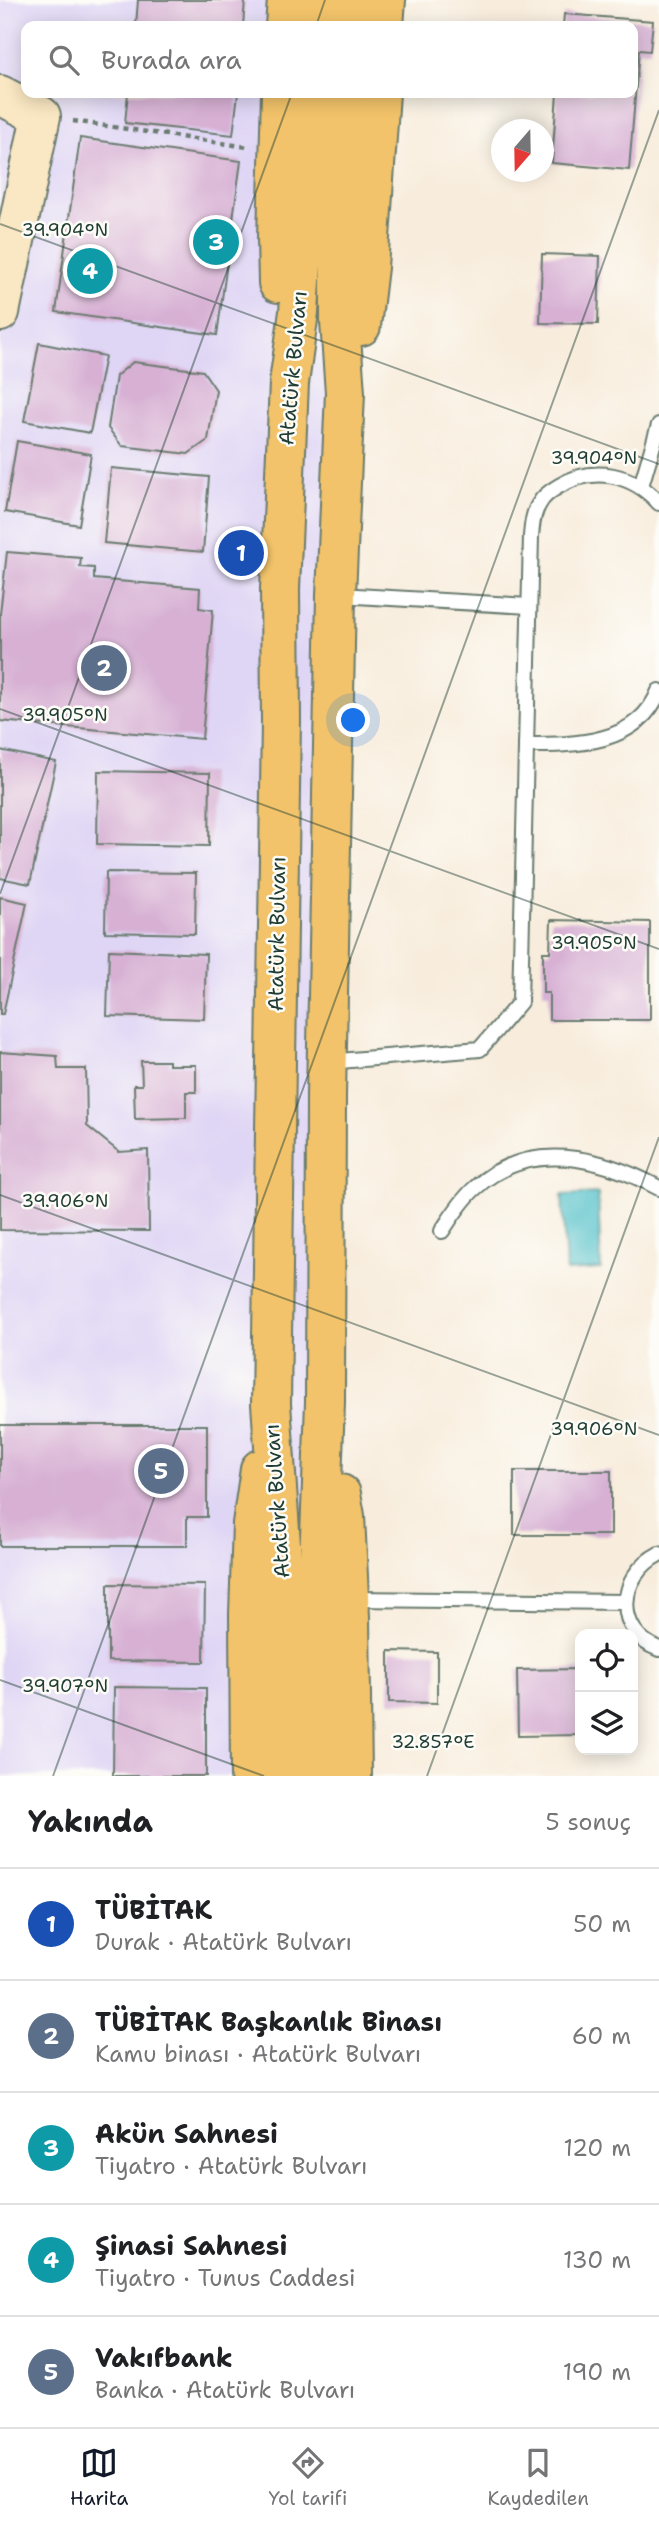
<!DOCTYPE html>
<html lang="tr">
<meta charset="utf-8">
<style>
body{margin:0;font-family:"Shantell Sans",sans-serif;background:#f6f6f6;color:#202124}
.controls{position:absolute;right:21px;bottom:21px;display:grid;overflow:hidden;border-radius:14px;box-shadow:0 4px 18px #0003}
.controls button{width:63px;height:63px;display:grid;place-items:center;padding:0;border:0;border-bottom:2px solid #e0e0e0;background:#fff;color:#202124;font:35px sans-serif}
.compass{position:absolute;left:491px;top:119px;width:63px;height:63px;border-radius:50%;background:#fff;box-shadow:0 4px 18px #0003;rotate:200deg}
.you{position:absolute;left:354px;top:721px;width:24px;height:24px;margin:-18px;border:5px solid #fff;border-radius:50%;background:#1a73e8;box-shadow:0 0 0 10px #1a73e833}
.badge{display:grid;place-items:center;width:46px;height:46px;border-radius:50%;background:#111827;color:#fff;font-size:23px;font-weight:700}
.pin{position:absolute;translate:-50% -50%;border:4px solid #fff;box-shadow:0 2px 7px #0006}
.list{margin:0;padding:0;list-style:none}
h2{display:flex;justify-content:space-between;align-items:center;height:91px;margin:0;padding:0 28px;font-size:30px}
h2 small{font-size:23px;font-weight:400;color:#757577}
.list li{display:grid;grid-template-columns:46px 1fr auto;gap:21px;align-items:center;box-sizing:border-box;height:112px;padding:0 28px;border-top:2px solid #e0e0e0}
.list b{display:block;font-size:26px;white-space:nowrap}
.list p{margin:0;font-size:23px;white-space:nowrap;color:#757577}
.list em{font-size:23px;font-style:normal;color:#757577}
.icon{flex:none;width:38px;height:38px;fill:none;stroke:currentColor;stroke-width:2;stroke-linecap:round;stroke-linejoin:round}
.map{position:relative;flex:none;width:659px;height:1776px;overflow:hidden}
.search{position:absolute;background:#fff;box-shadow:0 4px 18px #0003;left:21px;right:21px;top:21px;height:77px;display:flex;align-items:center;gap:18px;box-sizing:border-box;padding:0 24px;border-radius:14px;color:#757577;font-size:26px}
.sheet{height:651px;background:#fff}
nav{display:flex;justify-content:space-around;align-items:center;box-sizing:border-box;height:98px;border-top:2px solid #e0e0e0;background:#fff;font-size:19px;color:#757577}
nav a{display:grid;justify-items:center;gap:4px}
nav .on{color:#111827}
.map>svg:first-child{display:block}
.built{fill:#dfd5f5}
.water{fill:#53c1ca;stroke:#397f7f;stroke-width:2}
.building{fill:#d7b0d4}
.lines{fill:none;stroke-linecap:round;stroke-linejoin:round}
.lane-casing{stroke:#6b7b6f;stroke-width:18}
.secondary-casing{stroke:#6b7b6f;stroke-width:42}
.primary-casing{stroke:#6b7b6f;stroke-width:42}
.path{stroke:#6b7b6f;stroke-width:4.5;stroke-dasharray:5 5;stroke-linecap:butt}
.lane{stroke:#fff;stroke-width:14}
.secondary{stroke:#fae7c3;stroke-width:38}
.primary{stroke:#f2c36a;stroke-width:38}
.ticks{fill:none;stroke:#1f3d34;stroke-width:2;stroke-opacity:0.45}
.labels{text-anchor:middle;dominant-baseline:central;stroke-width:5;stroke-linejoin:round;paint-order:stroke}
.street-label{font-size:21px;fill:#1f3d34;stroke:#fdfcf7}
.ticks-label{font-size:18px;text-anchor:middle;fill:#1f3d34;stroke:#fdfcf7;stroke-width:5;stroke-linejoin:round;paint-order:stroke}
</style>
<div class="map">
<svg width="659" height="1776" viewBox="0 0 659 1776">
<rect width="100%" height="100%" fill="#fdfcf7"/>
<filter id="ink" filterUnits="userSpaceOnUse"><feTurbulence type="fractalNoise" baseFrequency=".0143" numOctaves="2"/><feDisplacementMap in="SourceGraphic" scale="14" xChannelSelector="R" yChannelSelector="G"/><feConvolveMatrix kernelMatrix="1 2 1 2 8 2 1 2 1" color-interpolation-filters="sRGB"/></filter>
<filter id="wash" filterUnits="userSpaceOnUse"><feTurbulence type="fractalNoise" baseFrequency=".00686" numOctaves="4" result="noise"/><feDisplacementMap in="SourceGraphic" scale="28" xChannelSelector="R" yChannelSelector="G"/><feGaussianBlur stdDeviation="1.57" result="paint"/><feColorMatrix in="noise" values="0 0 0 0 0 0 0 0 0 0 0 0 0 0 0 0 0 1.4 0 .05"/><feComposite in="paint" operator="in"/></filter>
<g filter="url(#wash)">
<rect width="100%" height="100%" fill="#f8eddd"/>
<polygon class="built" points="0,0 386,0 384,26 26,26 26,93 380,93 361,325 326,1096 352,1776 0,1776"/>
<polygon class="water" points="598,1193 601,1269 566,1271 562,1195"/>
<g id="blocks">
<g class="building">
<polygon points="138,0 245,0 243,26 136,26"/>
<polygon points="564,14 653,21 650,51 639,50 629,170 552,163 557,93 633,93 633,26 563,26"/>
<polygon points="128,93 238,93 233,135 125,123"/>
<polygon points="80,138 241,161 217,335 56,312"/>
<polygon points="542,254 600,256 598,324 540,323"/>
<polygon points="39,343 105,356 90,433 24,421"/>
<polygon points="133,362 203,371 216,390 208,440 188,454 122,446 108,428 116,376"/>
<polygon points="17,441 91,454 79,525 5,512"/>
<polygon points="111,468 209,477 203,552 104,543"/>
<polygon points="7,552 81,558 80,567 94,568 94,579 200,588 199,608 213,610 202,739 0,721 0,614"/>
<polygon points="0,750 56,762 30,884 0,878"/>
<polygon points="98,771 210,773 209,846 97,844"/>
<polygon points="106,872 196,873 195,934 105,932"/>
<polygon points="0,897 27,903 3,1014 0,1014"/>
<polygon points="551,920 650,922 650,1020 549,1020 549,993 543,993 543,952 550,952"/>
<polygon points="109,950 206,954 204,1019 107,1016"/>
<polygon points="0,1052 57,1056 58,1069 86,1069 87,1126 119,1152 148,1150 149,1231 0,1230"/>
<polygon points="141,1061 169,1061 169,1065 196,1065 196,1092 186,1092 186,1118 135,1119 134,1085 142,1085"/>
<polygon points="0,1425 207,1425 207,1517 187,1517 187,1546 0,1546"/>
<rect x="514" y="1471" width="97" height="64"/>
<polygon points="108,1584 205,1585 204,1662 108,1661"/>
<polygon points="389,1651 437,1652 437,1703 389,1702"/>
<polygon points="580,1669 580,1735 518,1736 517,1670"/>
<polygon points="114,1687 206,1688 206,1776 113,1776"/>
</g>
</g>
</g>
<g filter="url(#ink)">
<use href="#blocks" fill-opacity="0" stroke="#6b7b6f" stroke-width="2"/>
<g class="lines">
<defs>
<g id="lane">
<polyline points="641,486 659,425"/>
<polyline points="339,595 529,606"/>
<path d="M526 745C575 745 638 745 659 691"/>
<path d="M328 1062 480 1049 520 1002 531 536C532 525 533 513 539 504 543 496 552 490 559 486 594 465 633 474 659 503"/>
<path d="M442 1231C452 1216 461 1201 474 1189 528 1138 601 1157 659 1188"/>
<path d="M659 1554C618 1575 613 1632 659 1649"/>
<polyline points="351,1599 626,1602"/>
</g>
<polyline id="secondary" points="0,95 41,116 0,312"/>
<g id="primary">
<polyline points="285,26 287,0"/>
<polyline points="317,26 319,0"/>
<polyline points="353,26 355,0"/>
<polyline points="384,26 386,0"/>
<polyline points="278,283 277,238 281,93"/>
<polyline points="361,326 368,267 380,93"/>
<polyline points="341,1494 345,1516 350,1617 352,1776"/>
<polyline points="250,1776 249,1614 252,1524 260,1469"/>
<polyline points="285,1776 282,1558 271,1404 281,721 280,589 289,383 299,312 313,93"/>
<polyline points="321,1776 319,1563 325,1402 326,1096 336,595 345,393 340,322 340,255 348,93"/>
</g>
</defs>
<use href="#lane" class="lane-casing"/>
<use href="#secondary" class="secondary-casing"/>
<use href="#primary" class="primary-casing"/>
<polyline class="path" points="73,121 248,147"/>
<use href="#lane" class="lane"/>
<use href="#secondary" class="secondary"/>
<use href="#primary" class="primary"/>
</g>
</g>
<path class="ticks" d="M316 26 325 0M0 224 659 464M0 709 659 949M0 894 292 93M0 1195 659 1435M0 1680 264 1776M53 1776 659 110M427 1776 659 1137"/>
<g class="labels">
<g class="street-label">
<text transform="translate(293 368) rotate(-85)">Atatürk Bulvarı</text>
<text transform="translate(277 934) rotate(-89)">Atatürk Bulvarı</text>
<text transform="translate(277 1501) rotate(-94)">Atatürk Bulvarı</text>
</g>
</g>
<g class="ticks-label">
<text x="65" y="236">39.904°N</text>
<text x="594" y="464">39.904°N</text>
<text x="65" y="721">39.905°N</text>
<text x="594" y="949">39.905°N</text>
<text x="65" y="1207">39.906°N</text>
<text x="594" y="1435">39.906°N</text>
<text x="65" y="1692">39.907°N</text>
<text x="433" y="1748">32.857°E</text>
</g>
</svg>
<div class="controls">
<button><svg class="icon" aria-label="locate" viewBox="0 0 24 24"><circle cx="12" cy="12" r="6"/><path d="M12 2v4M12 18v4M2 12h4M18 12h4"/></svg></button>
<button><svg class="icon" aria-label="layers" viewBox="0 0 24 24"><path d="M12 4l9 5-9 5-9-5zM3 14l9 5 9-5"/></svg></button>
</div>
<svg class="compass" viewBox="-18 -18 36 36"><path d="M0-13l5 13h-10z" fill="#e53935"/><path d="M0 13l5-13h-10z" fill="#757577"/></svg>
<div class="you"></div>
<div class="pin badge" style="left:241px;top:553px;background:#1a4fb4">1</div>
<div class="pin badge" style="left:104px;top:668px;background:#5c6f8a">2</div>
<div class="pin badge" style="left:216px;top:242px;background:#0f9aa8">3</div>
<div class="pin badge" style="left:90px;top:271px;background:#0f9aa8">4</div>
<div class="pin badge" style="left:161px;top:1471px;background:#5c6f8a">5</div>
<div class="search"><svg class="icon" aria-label="search" viewBox="0 0 24 24"><circle cx="10" cy="10" r="6"/><path d="M15 15l6 6"/></svg>Burada ara</div>
</div>
<section class="sheet">
<h2>Yakında<small>5 sonuç</small></h2>
<ul class="list">
<li><span class="badge" style="background:#1a4fb4">1</span><div><b>TÜBİTAK</b><p>Durak · Atatürk Bulvarı</p></div><em>50 m</em></li>
<li><span class="badge" style="background:#5c6f8a">2</span><div><b>TÜBİTAK Başkanlık Binası</b><p>Kamu binası · Atatürk Bulvarı</p></div><em>60 m</em></li>
<li><span class="badge" style="background:#0f9aa8">3</span><div><b>Akün Sahnesi</b><p>Tiyatro · Atatürk Bulvarı</p></div><em>120 m</em></li>
<li><span class="badge" style="background:#0f9aa8">4</span><div><b>Şinasi Sahnesi</b><p>Tiyatro · Tunus Caddesi</p></div><em>130 m</em></li>
<li><span class="badge" style="background:#5c6f8a">5</span><div><b>Vakıfbank</b><p>Banka · Atatürk Bulvarı</p></div><em>190 m</em></li>
</ul>
</section>
<nav>
<a class="on"><svg class="icon" aria-label="map" viewBox="0 0 24 24"><path d="M3 6l6-2 6 2 6-2v14l-6 2-6-2-6 2zM9 4v14M15 6v14"/></svg>Harita</a>
<a><svg class="icon" aria-label="directions" viewBox="0 0 24 24"><path d="M12 3l9 9-9 9-9-9zM9 14v-3h6M13 9l2 2-2 2"/></svg>Yol tarifi</a>
<a><svg class="icon" aria-label="saved" viewBox="0 0 24 24"><path d="M7 4h10v16l-5-4-5 4z"/></svg>Kaydedilen</a>
</nav>
